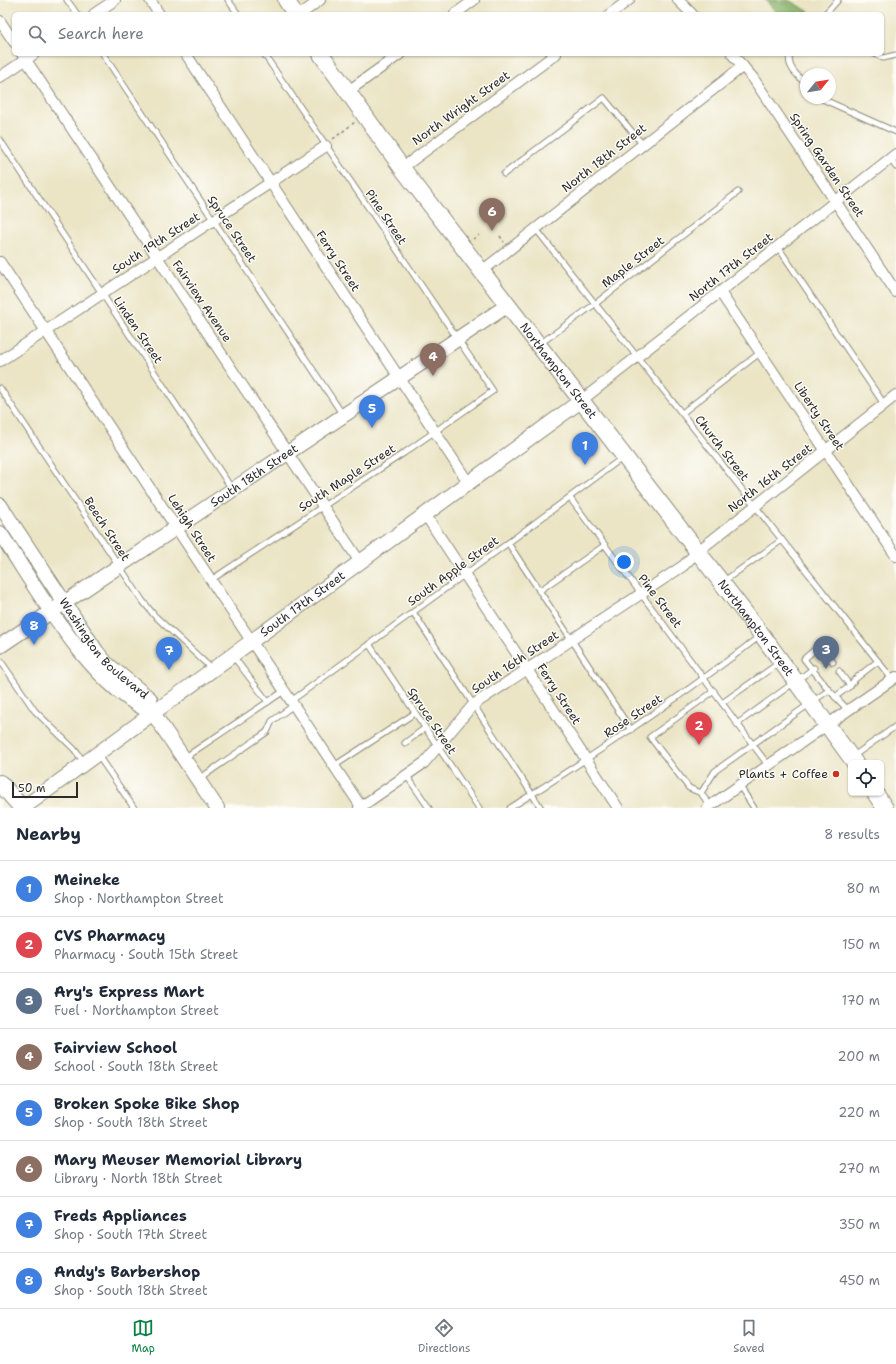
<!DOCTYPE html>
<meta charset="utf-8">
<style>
body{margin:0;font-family:"Shantell Sans",sans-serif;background:#f6f6f7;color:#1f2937}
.controls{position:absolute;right:12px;bottom:12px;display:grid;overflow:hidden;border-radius:6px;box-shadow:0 1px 3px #0004}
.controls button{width:36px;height:36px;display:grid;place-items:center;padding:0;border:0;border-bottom:1px solid #e0e1e3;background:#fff;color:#1f2937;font:20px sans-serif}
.compass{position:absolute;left:800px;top:68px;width:36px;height:36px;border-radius:50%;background:#fff;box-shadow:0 1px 3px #0004;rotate:60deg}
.scale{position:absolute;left:12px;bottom:10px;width:66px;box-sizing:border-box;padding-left:4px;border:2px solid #2b2b2b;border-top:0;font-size:11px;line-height:14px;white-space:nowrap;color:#2b2b2b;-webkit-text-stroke:3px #fdfcf7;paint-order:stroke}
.you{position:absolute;left:624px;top:562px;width:14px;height:14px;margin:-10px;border:3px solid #fff;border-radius:50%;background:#1a73e8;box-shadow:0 0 0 6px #1a73e833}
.badge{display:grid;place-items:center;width:26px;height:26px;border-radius:50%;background:#0b8043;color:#fff;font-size:13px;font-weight:700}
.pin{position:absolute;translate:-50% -33px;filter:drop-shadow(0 1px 2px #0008)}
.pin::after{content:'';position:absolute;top:21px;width:14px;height:12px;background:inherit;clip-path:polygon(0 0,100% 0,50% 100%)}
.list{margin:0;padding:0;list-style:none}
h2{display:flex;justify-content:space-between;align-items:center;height:52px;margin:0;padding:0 16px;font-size:17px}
h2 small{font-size:13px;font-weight:400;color:#747a83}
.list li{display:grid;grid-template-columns:26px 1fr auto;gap:12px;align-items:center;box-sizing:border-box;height:56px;padding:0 16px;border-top:1px solid #e0e1e3}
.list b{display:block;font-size:15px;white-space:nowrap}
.list p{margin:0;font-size:13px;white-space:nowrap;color:#747a83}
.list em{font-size:13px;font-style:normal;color:#747a83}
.icon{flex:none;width:22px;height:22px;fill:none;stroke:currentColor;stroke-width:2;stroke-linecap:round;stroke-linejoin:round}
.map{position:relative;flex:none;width:896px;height:808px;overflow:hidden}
.search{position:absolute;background:#fff;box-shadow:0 1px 3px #0004;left:12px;right:12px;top:12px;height:44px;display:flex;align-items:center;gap:10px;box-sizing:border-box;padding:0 14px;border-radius:6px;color:#747a83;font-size:15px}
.sheet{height:500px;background:#fff}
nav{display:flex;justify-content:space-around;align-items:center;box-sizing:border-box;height:56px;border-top:1px solid #e0e1e3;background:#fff;font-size:11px;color:#747a83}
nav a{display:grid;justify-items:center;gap:2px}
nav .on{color:#0b8043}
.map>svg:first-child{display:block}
.forest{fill:url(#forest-crowns);stroke:#596e49}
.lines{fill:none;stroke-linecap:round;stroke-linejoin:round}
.lane-casing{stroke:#8b8878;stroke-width:7}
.street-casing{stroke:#8b8878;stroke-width:12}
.secondary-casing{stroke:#8b8878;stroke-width:16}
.primary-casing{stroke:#8b8878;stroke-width:18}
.path{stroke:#8b8878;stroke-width:1.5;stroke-dasharray:3 3;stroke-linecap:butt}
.lane{stroke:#fff;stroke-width:5}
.street{stroke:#fff;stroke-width:10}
.secondary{stroke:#fff;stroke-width:14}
.primary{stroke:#fff;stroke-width:16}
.poi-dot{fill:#c8321e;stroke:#fdfcf7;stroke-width:1.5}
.labels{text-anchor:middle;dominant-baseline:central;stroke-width:3;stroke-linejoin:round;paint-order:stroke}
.street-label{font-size:12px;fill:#2b2b2b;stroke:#fdfcf7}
.poi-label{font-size:12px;fill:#2b2b2b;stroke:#fdfcf7;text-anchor:end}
</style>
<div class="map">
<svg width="896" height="808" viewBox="0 0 896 808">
<defs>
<pattern id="forest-crowns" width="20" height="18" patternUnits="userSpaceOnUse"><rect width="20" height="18" fill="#87b067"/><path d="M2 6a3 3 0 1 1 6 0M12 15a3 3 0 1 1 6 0" fill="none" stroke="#6f8f55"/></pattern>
</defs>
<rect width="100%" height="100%" fill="#fdfcf7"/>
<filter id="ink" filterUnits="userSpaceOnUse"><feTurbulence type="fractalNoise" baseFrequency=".025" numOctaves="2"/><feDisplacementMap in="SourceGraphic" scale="8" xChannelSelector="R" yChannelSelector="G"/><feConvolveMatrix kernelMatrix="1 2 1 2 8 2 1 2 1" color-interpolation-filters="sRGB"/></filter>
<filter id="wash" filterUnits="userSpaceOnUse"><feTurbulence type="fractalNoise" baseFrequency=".012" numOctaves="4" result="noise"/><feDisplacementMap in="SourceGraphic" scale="16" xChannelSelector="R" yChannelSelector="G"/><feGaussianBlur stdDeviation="0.9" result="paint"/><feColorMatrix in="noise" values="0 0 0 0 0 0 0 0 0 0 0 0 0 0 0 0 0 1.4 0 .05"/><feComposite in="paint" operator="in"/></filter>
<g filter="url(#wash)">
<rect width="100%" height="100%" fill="#ebe5c6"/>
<polygon class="forest" points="766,0 788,0 810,12 809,14 777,14"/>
</g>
<g filter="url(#ink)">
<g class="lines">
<defs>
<g id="lane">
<polyline points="67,0 77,14"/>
<polyline points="228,0 238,14"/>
<polyline points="825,14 838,0"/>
<polyline points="103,54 343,415"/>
<path d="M790 54C786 67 798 76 806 84"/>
<polyline points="875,54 883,58 896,55"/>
<polyline points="820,98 896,132"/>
<polyline points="0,140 232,489"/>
<polyline points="890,159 896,167"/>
<polyline points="504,174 604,98 643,145"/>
<polyline points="536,229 892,679"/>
<polyline points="778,247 884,404"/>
<polyline points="541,343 595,304 738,192"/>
<polyline points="0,388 142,600 154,615 212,669"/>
<polyline points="682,413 761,352"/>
<polyline points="570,498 722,703"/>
<polyline points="508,543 631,730"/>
<polyline points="211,580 404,453 493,391 264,54"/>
<polyline points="724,581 782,540"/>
<polyline points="539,591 605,545"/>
<polyline points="413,612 541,808"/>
<polyline points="369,644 479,808"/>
<polyline points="233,656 268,702"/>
<polyline points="0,660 35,711 74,749 84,762"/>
<polyline points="825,661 830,657"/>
<polyline points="833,662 820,645 804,659 829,690 848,710"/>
<polyline points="850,686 855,679 878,661"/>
<polyline points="835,697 850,686 839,671"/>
<polyline points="291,701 508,543 622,458"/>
<polyline points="737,724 814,668"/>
<polyline points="405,743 425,728"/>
<polyline points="97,754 134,808"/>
<polyline points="852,757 896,726"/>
<polyline points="184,758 284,691"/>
<polyline points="768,765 722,703 779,663"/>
<polyline points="334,766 415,713"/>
<polyline points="407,776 429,808"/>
<polyline points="199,779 267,732 272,721 294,705"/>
<polyline points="739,785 754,808"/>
<polyline points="701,793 715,771 829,690"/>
<polyline points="710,806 701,793 689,788 650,737 714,691"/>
<path d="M510 808C596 754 680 698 760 636"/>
</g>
<g id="street">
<polyline points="150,0 159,14"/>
<polyline points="678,0 692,14"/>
<polyline points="94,14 115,0"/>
<polyline points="301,14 320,0"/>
<polyline points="455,14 474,0"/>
<polyline points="610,14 629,0"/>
<polyline points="0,21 14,42"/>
<polyline points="22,54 360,562"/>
<polyline points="186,54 468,482"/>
<polyline points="732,54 753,78 896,292"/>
<polyline points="0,77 34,54"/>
<polyline points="347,92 400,54"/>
<polyline points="402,168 556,54"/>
<polyline points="0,262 362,808"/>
<polyline points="482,271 743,66"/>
<polyline points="720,292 896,556"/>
<polyline points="0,361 326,146"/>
<polyline points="582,400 896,154"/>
<polyline points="425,514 618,808"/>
<polyline points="359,808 424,763 473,705 683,566 697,552 896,395"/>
<polyline points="707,808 896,677"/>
</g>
<g id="secondary">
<path id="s1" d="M0 505 97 652 107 664 150 699 153 713 217 808"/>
<path d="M0 533C38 590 89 685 153 713"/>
<path id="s2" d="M0 646 508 305"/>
<path id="s3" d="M23 808 582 400"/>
</g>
<g id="primary">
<polyline points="286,0 295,14"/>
<path id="s4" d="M321 54 402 168 762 635 855 763"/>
<polyline points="0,783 22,808"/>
<polyline points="875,793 885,808"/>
</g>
</defs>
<use href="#lane" class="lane-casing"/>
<use href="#street" class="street-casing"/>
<use href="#secondary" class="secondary-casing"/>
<use href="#primary" class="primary-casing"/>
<g class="path">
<polyline points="333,139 355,122"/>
<polyline points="500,236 504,242"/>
<polyline points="473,239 479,235"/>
</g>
<use href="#lane" class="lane"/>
<use href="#street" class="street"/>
<use href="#secondary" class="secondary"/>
<use href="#primary" class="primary"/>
</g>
</g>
<circle class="poi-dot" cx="836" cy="774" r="4"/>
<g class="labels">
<g class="street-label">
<text transform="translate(461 108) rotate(-36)">North Wright Street</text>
<text transform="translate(604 158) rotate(-38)">North 18th Street</text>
<text transform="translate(827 165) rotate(56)">Spring Garden Street</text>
<text transform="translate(386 217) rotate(56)">Pine Street</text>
<text transform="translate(232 229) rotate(56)">Spruce Street</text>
<text transform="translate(156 243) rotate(-33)">South 19th Street</text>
<text transform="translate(338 261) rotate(57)">Ferry Street</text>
<text transform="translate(633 262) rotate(-38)">Maple Street</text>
<text transform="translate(731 267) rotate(-38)">North 17th Street</text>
<text transform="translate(202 301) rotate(56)">Fairview Avenue</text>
<text transform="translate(138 330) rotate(56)">Linden Street</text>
<text stroke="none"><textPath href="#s4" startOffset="396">Northampton Street</textPath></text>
<text transform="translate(819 416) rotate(56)">Liberty Street</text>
<text transform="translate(722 448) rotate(52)">Church Street</text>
<text stroke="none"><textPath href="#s2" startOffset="306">South 18th Street</textPath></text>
<text transform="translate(347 478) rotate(-33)">South Maple Street</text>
<text transform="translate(770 478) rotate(-38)">North 16th Street</text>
<text transform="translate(192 528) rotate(57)">Lehigh Street</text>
<text transform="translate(107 529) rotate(57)">Beech Street</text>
<text transform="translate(453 571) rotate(-36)">South Apple Street</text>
<text transform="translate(660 601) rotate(53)">Pine Street</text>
<text stroke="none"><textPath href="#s3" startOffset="346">South 17th Street</textPath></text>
<text stroke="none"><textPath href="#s4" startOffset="720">Northampton Street</textPath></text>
<text stroke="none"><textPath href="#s1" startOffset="178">Washington Boulevard</textPath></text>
<text transform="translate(515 662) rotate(-34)">South 16th Street</text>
<text transform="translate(559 694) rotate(57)">Ferry Street</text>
<text transform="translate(633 716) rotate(-34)">Rose Street</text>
<text transform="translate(432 721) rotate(56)">Spruce Street</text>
</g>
<g class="poi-label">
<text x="828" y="774">Plants + Coffee</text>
</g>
</g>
</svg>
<div class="controls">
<button><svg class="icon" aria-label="locate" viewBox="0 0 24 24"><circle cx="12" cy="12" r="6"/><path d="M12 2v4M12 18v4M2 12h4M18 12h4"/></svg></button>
</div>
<svg class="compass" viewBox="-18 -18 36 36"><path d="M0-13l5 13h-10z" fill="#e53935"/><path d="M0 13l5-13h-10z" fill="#747a83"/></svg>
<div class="scale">50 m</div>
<div class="you"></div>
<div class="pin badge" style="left:585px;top:465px;background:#3f7fe0">1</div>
<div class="pin badge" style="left:699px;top:745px;background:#e0444e">2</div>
<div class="pin badge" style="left:826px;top:669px;background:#5c6f8a">3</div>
<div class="pin badge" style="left:433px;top:376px;background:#8d6e63">4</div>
<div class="pin badge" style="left:372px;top:428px;background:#3f7fe0">5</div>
<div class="pin badge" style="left:492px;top:231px;background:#8d6e63">6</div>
<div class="pin badge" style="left:169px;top:670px;background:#3f7fe0">7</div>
<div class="pin badge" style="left:34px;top:645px;background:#3f7fe0">8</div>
<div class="search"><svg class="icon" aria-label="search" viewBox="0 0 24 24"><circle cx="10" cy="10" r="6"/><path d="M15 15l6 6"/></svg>Search here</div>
</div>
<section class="sheet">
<h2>Nearby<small>8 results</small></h2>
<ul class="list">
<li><span class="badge" style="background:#3f7fe0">1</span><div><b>Meineke</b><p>Shop · Northampton Street</p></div><em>80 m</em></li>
<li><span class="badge" style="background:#e0444e">2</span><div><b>CVS Pharmacy</b><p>Pharmacy · South 15th Street</p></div><em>150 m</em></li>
<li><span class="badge" style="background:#5c6f8a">3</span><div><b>Ary's Express Mart</b><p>Fuel · Northampton Street</p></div><em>170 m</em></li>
<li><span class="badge" style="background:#8d6e63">4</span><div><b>Fairview School</b><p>School · South 18th Street</p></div><em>200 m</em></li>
<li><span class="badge" style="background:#3f7fe0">5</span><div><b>Broken Spoke Bike Shop</b><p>Shop · South 18th Street</p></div><em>220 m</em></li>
<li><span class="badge" style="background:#8d6e63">6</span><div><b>Mary Meuser Memorial Library</b><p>Library · North 18th Street</p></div><em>270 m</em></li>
<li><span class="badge" style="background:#3f7fe0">7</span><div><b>Freds Appliances</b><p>Shop · South 17th Street</p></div><em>350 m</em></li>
<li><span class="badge" style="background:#3f7fe0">8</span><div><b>Andy's Barbershop</b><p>Shop · South 18th Street</p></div><em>450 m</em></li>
</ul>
</section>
<nav>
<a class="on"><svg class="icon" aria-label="map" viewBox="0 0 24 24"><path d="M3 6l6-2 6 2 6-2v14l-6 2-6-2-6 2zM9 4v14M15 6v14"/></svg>Map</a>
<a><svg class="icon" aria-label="directions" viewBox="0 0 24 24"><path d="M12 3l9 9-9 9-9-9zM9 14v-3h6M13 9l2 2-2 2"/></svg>Directions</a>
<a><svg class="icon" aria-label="saved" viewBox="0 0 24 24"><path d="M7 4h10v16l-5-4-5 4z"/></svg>Saved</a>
</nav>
